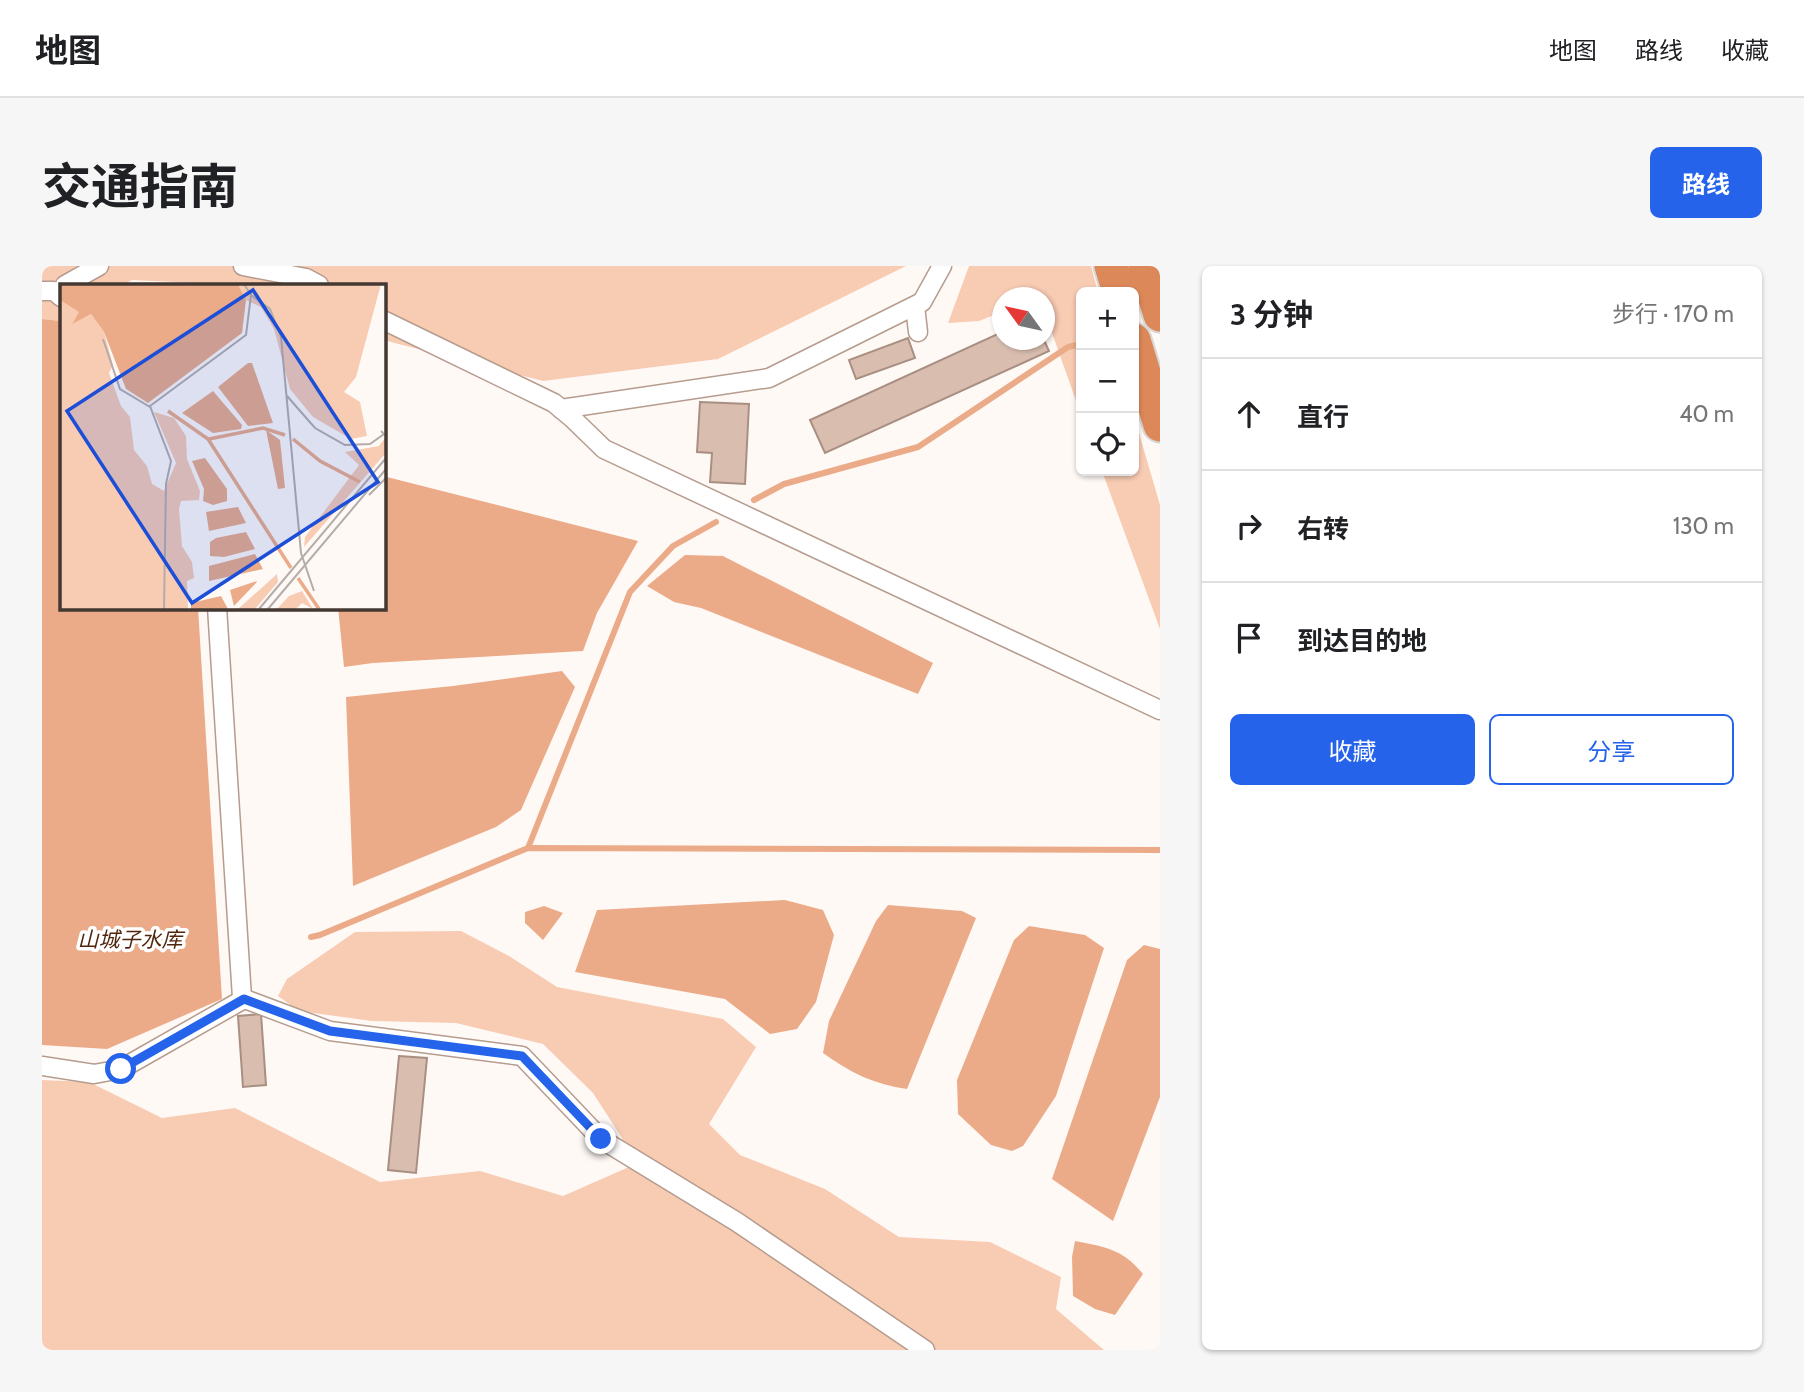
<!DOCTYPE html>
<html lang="zh">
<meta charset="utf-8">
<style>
body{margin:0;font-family:Cabin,"Noto Sans SC",sans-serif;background:#f6f6f6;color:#202124}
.controls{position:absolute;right:21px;top:21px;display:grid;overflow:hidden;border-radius:10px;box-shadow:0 2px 5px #0004}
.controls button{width:63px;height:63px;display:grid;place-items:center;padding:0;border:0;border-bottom:2px solid #e0e0e0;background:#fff;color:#202124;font:35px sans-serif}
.compass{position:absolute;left:950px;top:21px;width:63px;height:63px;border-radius:50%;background:#fff;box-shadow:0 2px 5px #0004;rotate:303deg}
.stop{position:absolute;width:21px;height:21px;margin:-16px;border:5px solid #2563eb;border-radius:50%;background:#fff}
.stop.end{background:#2563eb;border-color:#fff;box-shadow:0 2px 7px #0008}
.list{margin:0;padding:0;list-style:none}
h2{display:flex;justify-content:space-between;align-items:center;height:91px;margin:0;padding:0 28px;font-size:30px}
h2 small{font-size:23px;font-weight:400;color:#757577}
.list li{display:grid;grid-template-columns:46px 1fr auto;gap:21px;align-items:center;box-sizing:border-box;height:112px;padding:0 28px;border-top:2px solid #e0e0e0}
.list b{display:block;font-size:26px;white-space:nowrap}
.list em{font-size:23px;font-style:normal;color:#757577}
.actions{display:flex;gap:14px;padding:21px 28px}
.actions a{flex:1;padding:16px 0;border:2px solid #2563eb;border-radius:10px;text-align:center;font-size:24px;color:#2563eb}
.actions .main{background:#2563eb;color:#fff}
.icon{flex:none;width:38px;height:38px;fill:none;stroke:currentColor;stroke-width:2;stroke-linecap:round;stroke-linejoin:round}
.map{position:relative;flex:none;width:1118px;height:1084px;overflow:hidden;border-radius:10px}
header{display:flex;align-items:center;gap:42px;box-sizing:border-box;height:98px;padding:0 35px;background:#fff;border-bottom:2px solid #e0e0e0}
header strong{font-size:33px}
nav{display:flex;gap:38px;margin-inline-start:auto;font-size:24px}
.intro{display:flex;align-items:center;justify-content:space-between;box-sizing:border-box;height:168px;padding:0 42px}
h1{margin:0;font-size:49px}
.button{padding:18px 32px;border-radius:10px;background:#2563eb;color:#fff;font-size:24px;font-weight:700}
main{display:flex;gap:42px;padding:0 42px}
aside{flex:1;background:#fff;border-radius:10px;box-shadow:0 2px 5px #0004}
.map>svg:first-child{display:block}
.green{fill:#f8cbb3}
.water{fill:#ecab88}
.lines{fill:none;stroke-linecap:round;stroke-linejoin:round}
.stream{stroke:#ecab88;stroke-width:6}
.building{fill:#d9beb0;stroke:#a88f82;stroke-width:2}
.minor-casing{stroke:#b59c8e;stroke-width:21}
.motorway-casing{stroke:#d9d7d6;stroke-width:37}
.minor{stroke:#fff;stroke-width:18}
.motorway{stroke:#dc8859;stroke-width:33}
.route{stroke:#2563eb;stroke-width:9}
.labels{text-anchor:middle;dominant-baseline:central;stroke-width:7;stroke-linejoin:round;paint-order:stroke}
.water-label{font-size:21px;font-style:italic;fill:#50270d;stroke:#fff}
.inset-river{fill:none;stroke:#ecab88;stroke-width:3.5}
.inset-road{fill:none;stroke:#b4aca8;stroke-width:2}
.view{fill:#1d4ed8;fill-opacity:0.15;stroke:#1d4ed8;stroke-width:3.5}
.inset-edge{fill:none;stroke:#433832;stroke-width:3.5}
</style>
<header>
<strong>地图</strong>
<nav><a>地图</a><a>路线</a><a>收藏</a></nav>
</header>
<div class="intro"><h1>交通指南</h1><a class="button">路线</a></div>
<main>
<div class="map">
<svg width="1118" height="1084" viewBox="0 0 1118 1084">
<rect width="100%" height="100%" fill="#fff9f6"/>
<g class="green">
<polygon points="0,0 864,0 676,93 501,115 341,74 341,19 198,19 90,14 81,19 19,19 19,55 0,53"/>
<polygon points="927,0 1049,0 1056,26 1039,26 1039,149 1003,47 1002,32 960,32 960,46 937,55 906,57"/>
<polygon points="1092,150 1118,239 1118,363 1060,205 1092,205"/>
<polygon points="419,665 467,690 515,721 681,753 714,781 667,858 698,889 783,923 857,971 948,976 1019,1011 1014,1043 1062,1084 0,1084 0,814 47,816 120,852 193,842 338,916 438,905 521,930 587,901 580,872 551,827 501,778 414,757 330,755 257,745 236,730 245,713 313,666"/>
</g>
<g class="water">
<polygon points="0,53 19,55 19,341 156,341 180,733 65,783 0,779"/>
<polygon points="341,210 596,275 555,347 541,385 331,397 302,401 296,341 341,341"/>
<polygon points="643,289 681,290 891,397 876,428 659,342 632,336 605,320"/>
<polygon points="520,405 533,421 479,544 454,561 311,620 304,431 411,420"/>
<polygon points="743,634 781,644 792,669 774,736 755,763 728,768 683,733 533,706 555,644"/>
<path d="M846 639 920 645 934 652 865 823C833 819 807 806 781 787L787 755 834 655Z"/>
<polygon points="502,640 521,647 501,674 483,657 483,646"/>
<polygon points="987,660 1043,669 1062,682 1014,830 981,880 970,885 949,879 916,848 915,814 972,674"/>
<polygon points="1102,679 1118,683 1118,831 1071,955 1010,913 1085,694"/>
<path d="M1033 975C1063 981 1081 983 1101 1008L1073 1049 1053 1043 1031 1030 1030 991Z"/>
</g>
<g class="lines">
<g class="stream">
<polyline points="712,234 742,218 876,181 1026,81 1039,78"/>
<polyline points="486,582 588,326 631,280 674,256"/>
<polyline points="269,671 278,669 486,582 1118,584"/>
</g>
</g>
<g class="building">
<polygon points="960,66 960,74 1002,74 1007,85 783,187 768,154"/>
<polygon points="866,72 873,92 814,113 807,94"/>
<polygon points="658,136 707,138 703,218 668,216 670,187 655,186"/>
<polygon points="219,748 224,819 201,821 196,750"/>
<polygon points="357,790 385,792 374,907 346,904"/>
</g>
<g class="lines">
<defs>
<g id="minor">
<polyline points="201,0 264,12 277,19"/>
<polyline points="23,19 57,0"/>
<polyline points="0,25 12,25 19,31"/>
<polyline points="873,40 876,66"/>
<polyline points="341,54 512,137 530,152 562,183 1118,444"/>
<polyline points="519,143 727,112 880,36 900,0"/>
<polyline points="175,341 200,732 288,765 480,790 559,873 695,956 883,1084"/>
<polyline points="0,800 52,808 79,803 202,733"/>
</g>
<g id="motorway">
<polyline points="1069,0 1077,26"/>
<polyline points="1103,0 1118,49"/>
<polyline points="1092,74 1118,159"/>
</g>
</defs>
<use href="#minor" class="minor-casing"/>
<use href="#motorway" class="motorway-casing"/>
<use href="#minor" class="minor"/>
<use href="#motorway" class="motorway"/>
</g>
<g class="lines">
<polyline class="route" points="79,803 202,733 288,765 480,790 559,873"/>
</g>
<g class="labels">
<g class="water-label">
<text x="88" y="673">山城子水库</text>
</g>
</g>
<g transform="translate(18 18)">
<rect width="326" height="326" fill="#fff9f6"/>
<path d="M178 0H321L296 93 284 108 300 118 307 152 291 155 253 133 230 105 214 45 201 23 186 16ZM0 16 20 28 13 38 31 30 44 48 53 81 49 89 61 122 70 133 74 166 87 182 92 200 104 207 116 179 94 128 114 134 126 152 127 175 140 207 139 216 121 217 119 225 122 262 132 278 134 294 127 297 128 325H0ZM325 154V170L244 263 245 253 299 181 285 168 319 162ZM217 290 218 298 195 325H178ZM242 307 253 325 242 319 236 325H217L229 312Z" fill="#f8cbb3"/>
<path d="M0 0H178L186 16 182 49 88 119 66 105 44 48 31 30 12 40 19 28 0 16ZM188 79H192L213 139 188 142 158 103ZM153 107 182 141 181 145 153 149 122 129ZM206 146 220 156 225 204 218 205ZM145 174 167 205V217L153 221 143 217 144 205 132 177ZM178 223 186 239 149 247 146 228ZM186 248 195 265 164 273 150 272V258L156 254ZM195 270 203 285 149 297V282ZM197 297 196 299 174 322 170 306ZM161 312 168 325H131V319Z" fill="#ecab88"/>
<path class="inset-river" d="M108 127 148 155 231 284M149 155 203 144 225 151M233 155 260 177 300 198M238 294 259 325"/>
<path class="inset-road" d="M191 11 210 25 221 53 241 269 254 307M43 55 60 105 90 123M227 112 255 144 285 161 310 160 324 150 321 147M309 211 326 194M104 325 106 200 111 177 90 122 186 51 191 11 184 0M199 325 326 174M208 325 326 185"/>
<path class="view" d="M193 6 318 198 132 319 7 127Z"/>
<rect width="326" height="326" class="inset-edge"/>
</g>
</svg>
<div class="controls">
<button>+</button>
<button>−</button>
<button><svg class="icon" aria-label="locate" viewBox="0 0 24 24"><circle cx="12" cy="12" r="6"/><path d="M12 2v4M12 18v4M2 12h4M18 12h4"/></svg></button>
</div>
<svg class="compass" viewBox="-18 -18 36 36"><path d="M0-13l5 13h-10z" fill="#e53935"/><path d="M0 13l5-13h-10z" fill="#757577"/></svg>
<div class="stop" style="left:79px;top:803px"></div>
<div class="stop end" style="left:559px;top:873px"></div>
</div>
<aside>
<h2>3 分钟<small>步行 · 170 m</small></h2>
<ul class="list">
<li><svg class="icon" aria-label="ahead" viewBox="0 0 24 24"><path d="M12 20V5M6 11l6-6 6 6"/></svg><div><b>直行</b></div><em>40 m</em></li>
<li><svg class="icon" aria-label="right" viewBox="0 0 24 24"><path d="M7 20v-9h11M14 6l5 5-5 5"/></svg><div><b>右转</b></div><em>130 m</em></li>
<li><svg class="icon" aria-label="arrive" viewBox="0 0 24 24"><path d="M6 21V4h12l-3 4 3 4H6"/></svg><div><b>到达目的地</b></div></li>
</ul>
<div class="actions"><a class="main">收藏</a><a>分享</a></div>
</aside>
</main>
